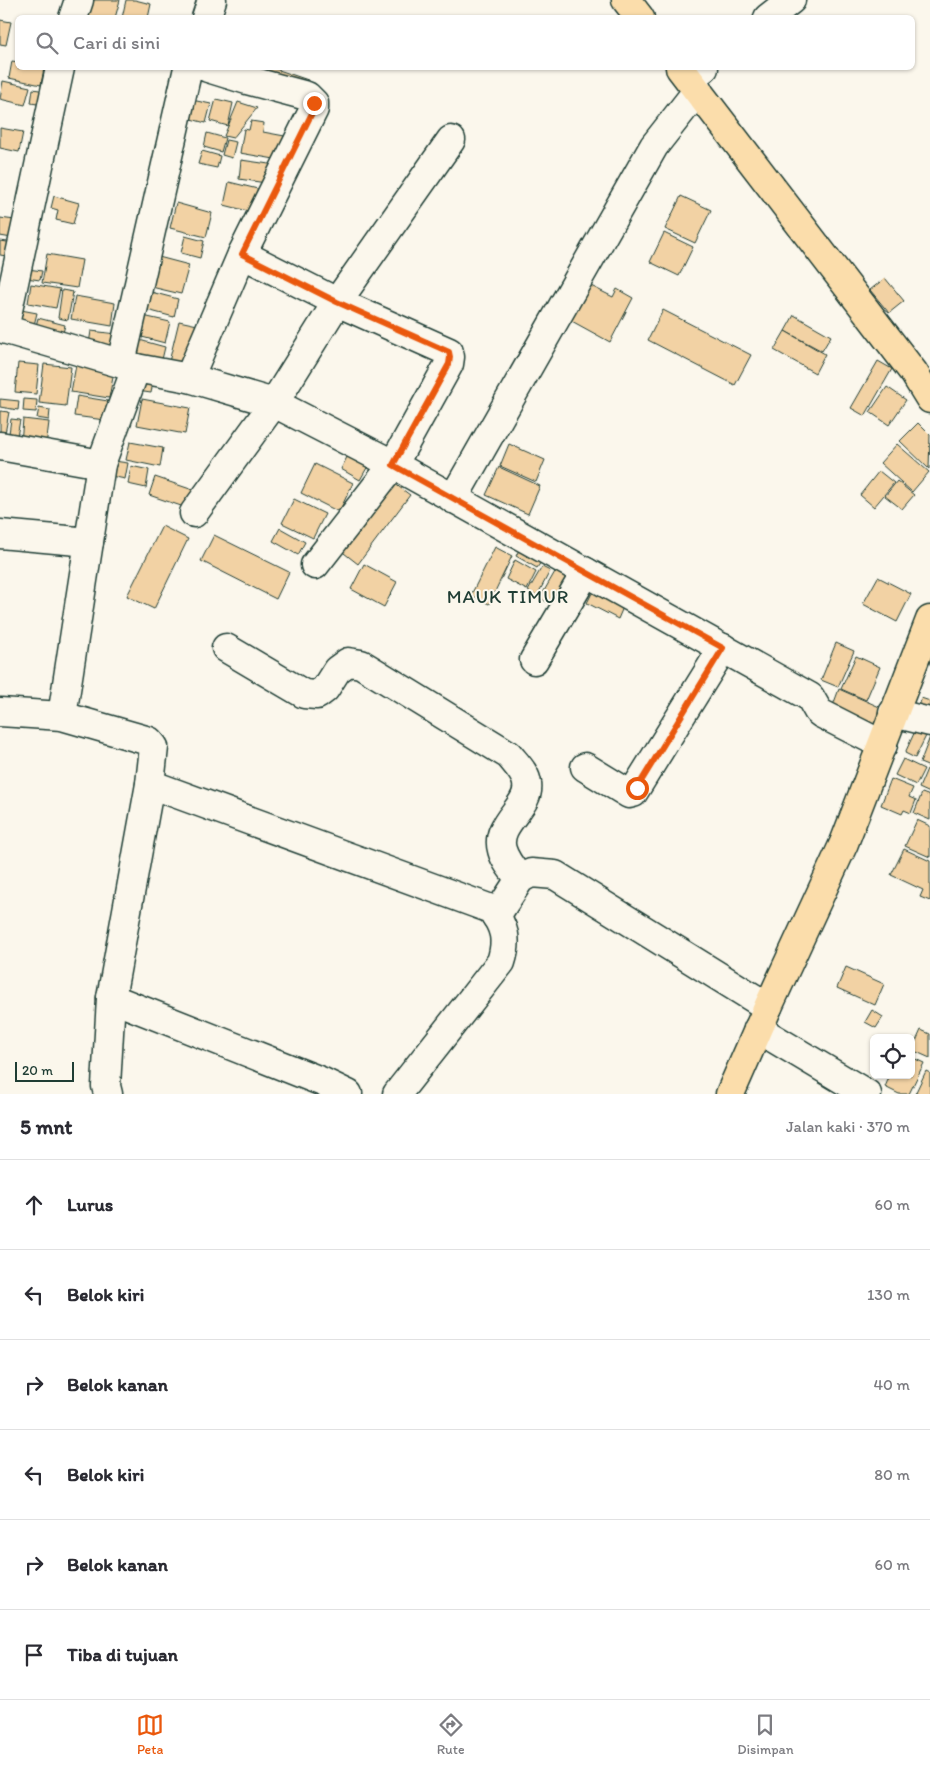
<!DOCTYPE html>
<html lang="id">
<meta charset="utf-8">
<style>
body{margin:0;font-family:Itim,sans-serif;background:#f2f2f3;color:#2b2b33}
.controls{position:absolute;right:15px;bottom:15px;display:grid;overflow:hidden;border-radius:8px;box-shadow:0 1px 4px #0004}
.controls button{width:45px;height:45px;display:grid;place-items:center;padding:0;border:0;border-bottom:1px solid #e1e1e2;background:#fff;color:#2b2b33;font:25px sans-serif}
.scale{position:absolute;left:15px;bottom:12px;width:59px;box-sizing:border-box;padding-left:5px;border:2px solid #1f3d34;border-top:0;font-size:14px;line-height:18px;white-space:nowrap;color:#1f3d34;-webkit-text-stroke:4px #fbf7ec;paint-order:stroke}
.stop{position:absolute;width:15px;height:15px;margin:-11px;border:4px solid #ea580c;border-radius:50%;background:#fff}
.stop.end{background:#ea580c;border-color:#fff;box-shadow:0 1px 5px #0008}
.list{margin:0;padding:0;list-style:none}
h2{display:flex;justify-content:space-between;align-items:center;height:65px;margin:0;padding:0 20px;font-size:21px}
h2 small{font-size:16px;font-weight:400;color:#7c7c81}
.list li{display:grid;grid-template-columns:32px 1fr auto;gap:15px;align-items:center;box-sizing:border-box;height:90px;padding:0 20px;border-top:1px solid #e1e1e2}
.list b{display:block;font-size:19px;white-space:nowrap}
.list em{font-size:16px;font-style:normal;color:#7c7c81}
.icon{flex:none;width:28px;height:28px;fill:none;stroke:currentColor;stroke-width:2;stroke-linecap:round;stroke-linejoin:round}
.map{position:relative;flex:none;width:930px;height:1094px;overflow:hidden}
.search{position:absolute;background:#fff;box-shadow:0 1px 4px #0004;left:15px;right:15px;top:15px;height:55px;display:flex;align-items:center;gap:12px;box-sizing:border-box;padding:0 18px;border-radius:8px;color:#7c7c81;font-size:19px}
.sheet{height:605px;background:#fff}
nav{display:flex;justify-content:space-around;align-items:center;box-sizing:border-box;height:70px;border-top:1px solid #e1e1e2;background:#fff;font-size:14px;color:#7c7c81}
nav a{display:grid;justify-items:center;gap:2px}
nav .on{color:#ea580c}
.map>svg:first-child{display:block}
.building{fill:#f2d2a4;stroke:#1f3d34}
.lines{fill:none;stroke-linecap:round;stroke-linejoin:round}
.minor-casing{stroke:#1f3d34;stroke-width:31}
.major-casing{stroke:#1f3d34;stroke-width:31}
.minor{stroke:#fbf7ec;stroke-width:28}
.major{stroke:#fbddab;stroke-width:28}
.route{stroke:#ea580c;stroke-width:6}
.labels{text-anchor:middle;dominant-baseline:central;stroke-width:4;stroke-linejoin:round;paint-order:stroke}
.quarter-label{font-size:19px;letter-spacing:1px;fill:#1f3d34;stroke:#fbf7ec}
</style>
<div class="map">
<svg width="930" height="1094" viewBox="0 0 930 1094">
<rect width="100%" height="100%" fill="#fbf7ec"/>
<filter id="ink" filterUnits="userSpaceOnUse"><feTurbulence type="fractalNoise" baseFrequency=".02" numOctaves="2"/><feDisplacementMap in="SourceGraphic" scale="10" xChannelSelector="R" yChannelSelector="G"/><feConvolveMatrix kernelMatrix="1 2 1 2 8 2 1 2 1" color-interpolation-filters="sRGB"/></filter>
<g filter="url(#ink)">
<g class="building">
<polygon points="92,0 120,0 115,18 88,18"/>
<polygon points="126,0 135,0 151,4 148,18 122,18"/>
<polygon points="0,20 11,22 6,45 0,44"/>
<polygon points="12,61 18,62 18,68 44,68 41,85 9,78"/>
<polygon points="261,68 273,68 308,80 304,93 257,77"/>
<polygon points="3,81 30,87 25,105 0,99"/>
<polygon points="33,89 52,92 49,106 31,103"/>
<polygon points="216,99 233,103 228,126 210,121"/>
<polygon points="192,100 211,104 206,123 187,118"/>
<polygon points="238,102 257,108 233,138 224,136"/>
<polygon points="251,121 264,123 263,132 290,137 286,161 240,153 244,129 249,130"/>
<polygon points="0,128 23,132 19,152 0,148"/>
<polygon points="207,133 225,138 221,152 204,147"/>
<polygon points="226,140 236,142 232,158 222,155"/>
<polygon points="202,151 220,156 217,168 198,164"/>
<polygon points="241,160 276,165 273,184 239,179"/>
<polygon points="229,182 266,191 260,214 224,205"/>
<polygon points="54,196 79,203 73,224 56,220 58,210 51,208"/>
<polygon points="681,196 711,210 695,243 665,229"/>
<polygon points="176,203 212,213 206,237 170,228"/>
<polygon points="0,218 15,220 12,238 0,236"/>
<polygon points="664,233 693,247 679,276 650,262"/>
<polygon points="185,236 204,241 200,258 181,253"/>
<polygon points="0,241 15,243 13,257 0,255"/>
<polygon points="47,254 82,260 77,288 42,283"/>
<polygon points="151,255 189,265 181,294 143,285"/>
<polygon points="28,269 42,271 40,280 26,278"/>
<polygon points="885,278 904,301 889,313 870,290"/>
<polygon points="31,284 60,289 56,308 28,303"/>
<polygon points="587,284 613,297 617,289 633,298 610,342 568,319"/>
<polygon points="62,290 73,292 68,320 58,318"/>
<polygon points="151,292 178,299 174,317 147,310"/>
<polygon points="75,296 115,303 112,326 71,319"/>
<polygon points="21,310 37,313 32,333 17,329"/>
<polygon points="663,310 751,355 735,385 648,340"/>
<polygon points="794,315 831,336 822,351 785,331"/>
<polygon points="143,316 170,322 165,343 138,336"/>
<polygon points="38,318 65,325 61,341 34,334"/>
<polygon points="179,321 202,326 190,371 168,366"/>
<polygon points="91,331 117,334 115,354 88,350"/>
<polygon points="785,331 825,354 815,373 774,350"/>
<polygon points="132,338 165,347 160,368 126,360"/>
<polygon points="878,361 892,369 865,416 851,408"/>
<polygon points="18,363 39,365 36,394 15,392"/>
<polygon points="44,364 71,367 66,406 39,403"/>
<polygon points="76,365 114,372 109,398 71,392"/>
<polygon points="139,379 153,382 151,393 137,391"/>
<polygon points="887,387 906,400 889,425 870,412"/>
<polygon points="77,396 108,401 105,420 74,416"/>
<polygon points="0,399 19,401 18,410 0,407"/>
<polygon points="24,399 37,400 36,412 23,411"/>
<polygon points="142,399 190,408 185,434 137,425"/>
<polygon points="39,408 50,410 49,420 37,418"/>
<polygon points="0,411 9,412 4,439 0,438"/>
<polygon points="11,419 20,420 16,442 8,441"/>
<polygon points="23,419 49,422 46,446 21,443"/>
<polygon points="918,423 930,435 929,469 900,441"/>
<polygon points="130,442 163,448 160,467 126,460"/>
<polygon points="509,444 545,460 536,482 500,466"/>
<polygon points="897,444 929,472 912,492 880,463"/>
<polygon points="348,455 368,466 360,480 341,469"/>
<polygon points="114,461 128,463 125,479 111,476"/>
<polygon points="315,464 353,483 339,512 301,493"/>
<polygon points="131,466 149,470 146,488 128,484"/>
<polygon points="499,467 540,486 528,514 486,495"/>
<polygon points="879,471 894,483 874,507 860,495"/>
<polygon points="155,477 193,490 187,508 149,495"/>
<polygon points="387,478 410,495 358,564 335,546"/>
<polygon points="897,481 914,495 902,509 885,496"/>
<polygon points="294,499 325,514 313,538 282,523"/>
<polygon points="162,526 188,539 154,609 127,596"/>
<polygon points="280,528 305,542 298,555 273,541"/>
<polygon points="214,535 289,572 276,599 201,561"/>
<polygon points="495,547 512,556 489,604 471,595"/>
<polygon points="519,550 541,562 537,568 516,556"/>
<polygon points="515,560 536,572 527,590 506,579"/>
<polygon points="364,564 397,582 384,607 351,589"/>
<polygon points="542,567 550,571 537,596 528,591"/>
<polygon points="556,570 576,582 561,610 540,598"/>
<polygon points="878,577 911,594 897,622 863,604"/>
<polygon points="594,589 624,605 618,619 587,603"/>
<polygon points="836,643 854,651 838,687 821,680"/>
<polygon points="856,656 880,667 866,700 841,689"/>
<polygon points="839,689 884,709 876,727 832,708"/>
<polygon points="921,698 930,701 930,713 917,708"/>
<polygon points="916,729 927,734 915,758 905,753"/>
<polygon points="930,737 930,767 920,763"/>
<polygon points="903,759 924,769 916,785 895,775"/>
<polygon points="927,769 930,770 930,793 919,788"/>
<polygon points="891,779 913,788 909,797 916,800 911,813 904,810 902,814 881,805"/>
<polygon points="922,793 930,796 930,820 914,813"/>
<polygon points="917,820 930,826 930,857 905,846"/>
<polygon points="904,849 930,861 930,901 920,897 923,890 891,875"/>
<polygon points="846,967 884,984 875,1005 837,988"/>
<polygon points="872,1010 883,1017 876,1028 865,1022"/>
<polygon points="921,1030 930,1034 930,1058 912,1050"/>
<polygon points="911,1057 924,1063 909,1094 899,1094 885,1087 890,1075 911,1075"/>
<polygon points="926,1071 930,1073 930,1094 915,1094"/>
</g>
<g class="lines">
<defs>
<g id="minor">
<polyline points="73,18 79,0"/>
<polyline points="206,18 212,0"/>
<polyline points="768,18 791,0"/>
<polyline points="689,79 704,68"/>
<polyline points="242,254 337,302 449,352 450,357 449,364 393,465 315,565"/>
<polyline points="0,328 136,368 189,378 274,403 383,459 810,697 818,711 822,714 883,745"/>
<polyline points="4,329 60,68"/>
<polyline points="121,363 188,68"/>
<polyline points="189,378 242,254 314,109 314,103 307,96 247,80 208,68"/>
<polyline points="0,446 101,464"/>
<polyline points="453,499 654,146 698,90"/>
<polyline points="194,513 274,403 337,302 451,140"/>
<polyline points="0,534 89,542"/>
<path d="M226 648 304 694 317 695 325 689 337 670 348 662 361 664 509 755C516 764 526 773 527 784 531 807 494 823 502 850 505 861 513 870 520 879"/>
<polyline points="534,660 586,572"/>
<polyline points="0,712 62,716"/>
<polyline points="893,713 930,722"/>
<polyline points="585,767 629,794 633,793 723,648"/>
<path d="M150 784 491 909C505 927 508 940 501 962L397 1094"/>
<polyline points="496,916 520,879 531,873 555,875 768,1007"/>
<polyline points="111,998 323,1082 348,1094"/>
<polyline points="758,1029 867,1094"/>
<polyline points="108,1094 106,1086 111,998 150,784 154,747 149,741 62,716 101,464 136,368"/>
</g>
<g id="major">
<polyline points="626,0 640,18"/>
<polyline points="680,68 914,373 930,399"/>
<polyline points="730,1094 768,1007 844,843 930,620"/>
</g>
</defs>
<use href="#minor" class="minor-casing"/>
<use href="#major" class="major-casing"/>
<use href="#minor" class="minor"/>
<use href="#major" class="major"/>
</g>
</g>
<g class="lines" filter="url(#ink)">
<polyline class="route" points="314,103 314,109 242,254 337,302 449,352 450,357 449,364 393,465 723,648 637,788"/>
</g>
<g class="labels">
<g class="quarter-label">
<text x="508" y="596">MAUK TIMUR</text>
</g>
</g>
</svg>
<div class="controls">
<button><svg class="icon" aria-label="locate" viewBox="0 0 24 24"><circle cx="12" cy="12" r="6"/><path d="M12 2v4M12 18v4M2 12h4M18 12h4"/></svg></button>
</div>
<div class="scale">20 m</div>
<div class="stop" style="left:637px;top:788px"></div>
<div class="stop end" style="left:314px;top:103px"></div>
<div class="search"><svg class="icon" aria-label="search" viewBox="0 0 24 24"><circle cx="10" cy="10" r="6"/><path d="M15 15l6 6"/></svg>Cari di sini</div>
</div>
<section class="sheet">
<h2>5 mnt<small>Jalan kaki · 370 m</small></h2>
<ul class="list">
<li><svg class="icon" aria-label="ahead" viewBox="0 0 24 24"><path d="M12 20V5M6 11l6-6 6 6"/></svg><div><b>Lurus</b></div><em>60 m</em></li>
<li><svg class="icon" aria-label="left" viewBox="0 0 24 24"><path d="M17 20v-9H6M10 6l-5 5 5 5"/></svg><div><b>Belok kiri</b></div><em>130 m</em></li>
<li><svg class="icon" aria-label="right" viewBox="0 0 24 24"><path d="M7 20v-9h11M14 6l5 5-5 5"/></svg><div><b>Belok kanan</b></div><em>40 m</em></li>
<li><svg class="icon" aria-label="left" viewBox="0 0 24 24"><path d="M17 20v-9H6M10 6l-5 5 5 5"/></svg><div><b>Belok kiri</b></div><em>80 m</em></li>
<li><svg class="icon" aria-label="right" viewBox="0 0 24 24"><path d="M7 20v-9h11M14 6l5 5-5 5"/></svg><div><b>Belok kanan</b></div><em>60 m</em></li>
<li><svg class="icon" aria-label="arrive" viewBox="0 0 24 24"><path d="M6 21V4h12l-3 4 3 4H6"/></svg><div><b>Tiba di tujuan</b></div></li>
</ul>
</section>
<nav>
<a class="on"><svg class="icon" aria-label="map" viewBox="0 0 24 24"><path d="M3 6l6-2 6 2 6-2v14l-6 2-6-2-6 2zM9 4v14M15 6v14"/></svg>Peta</a>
<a><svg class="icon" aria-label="directions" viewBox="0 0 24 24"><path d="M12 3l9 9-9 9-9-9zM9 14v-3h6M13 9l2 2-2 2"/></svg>Rute</a>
<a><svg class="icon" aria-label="saved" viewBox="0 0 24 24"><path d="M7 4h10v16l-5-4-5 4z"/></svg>Disimpan</a>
</nav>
